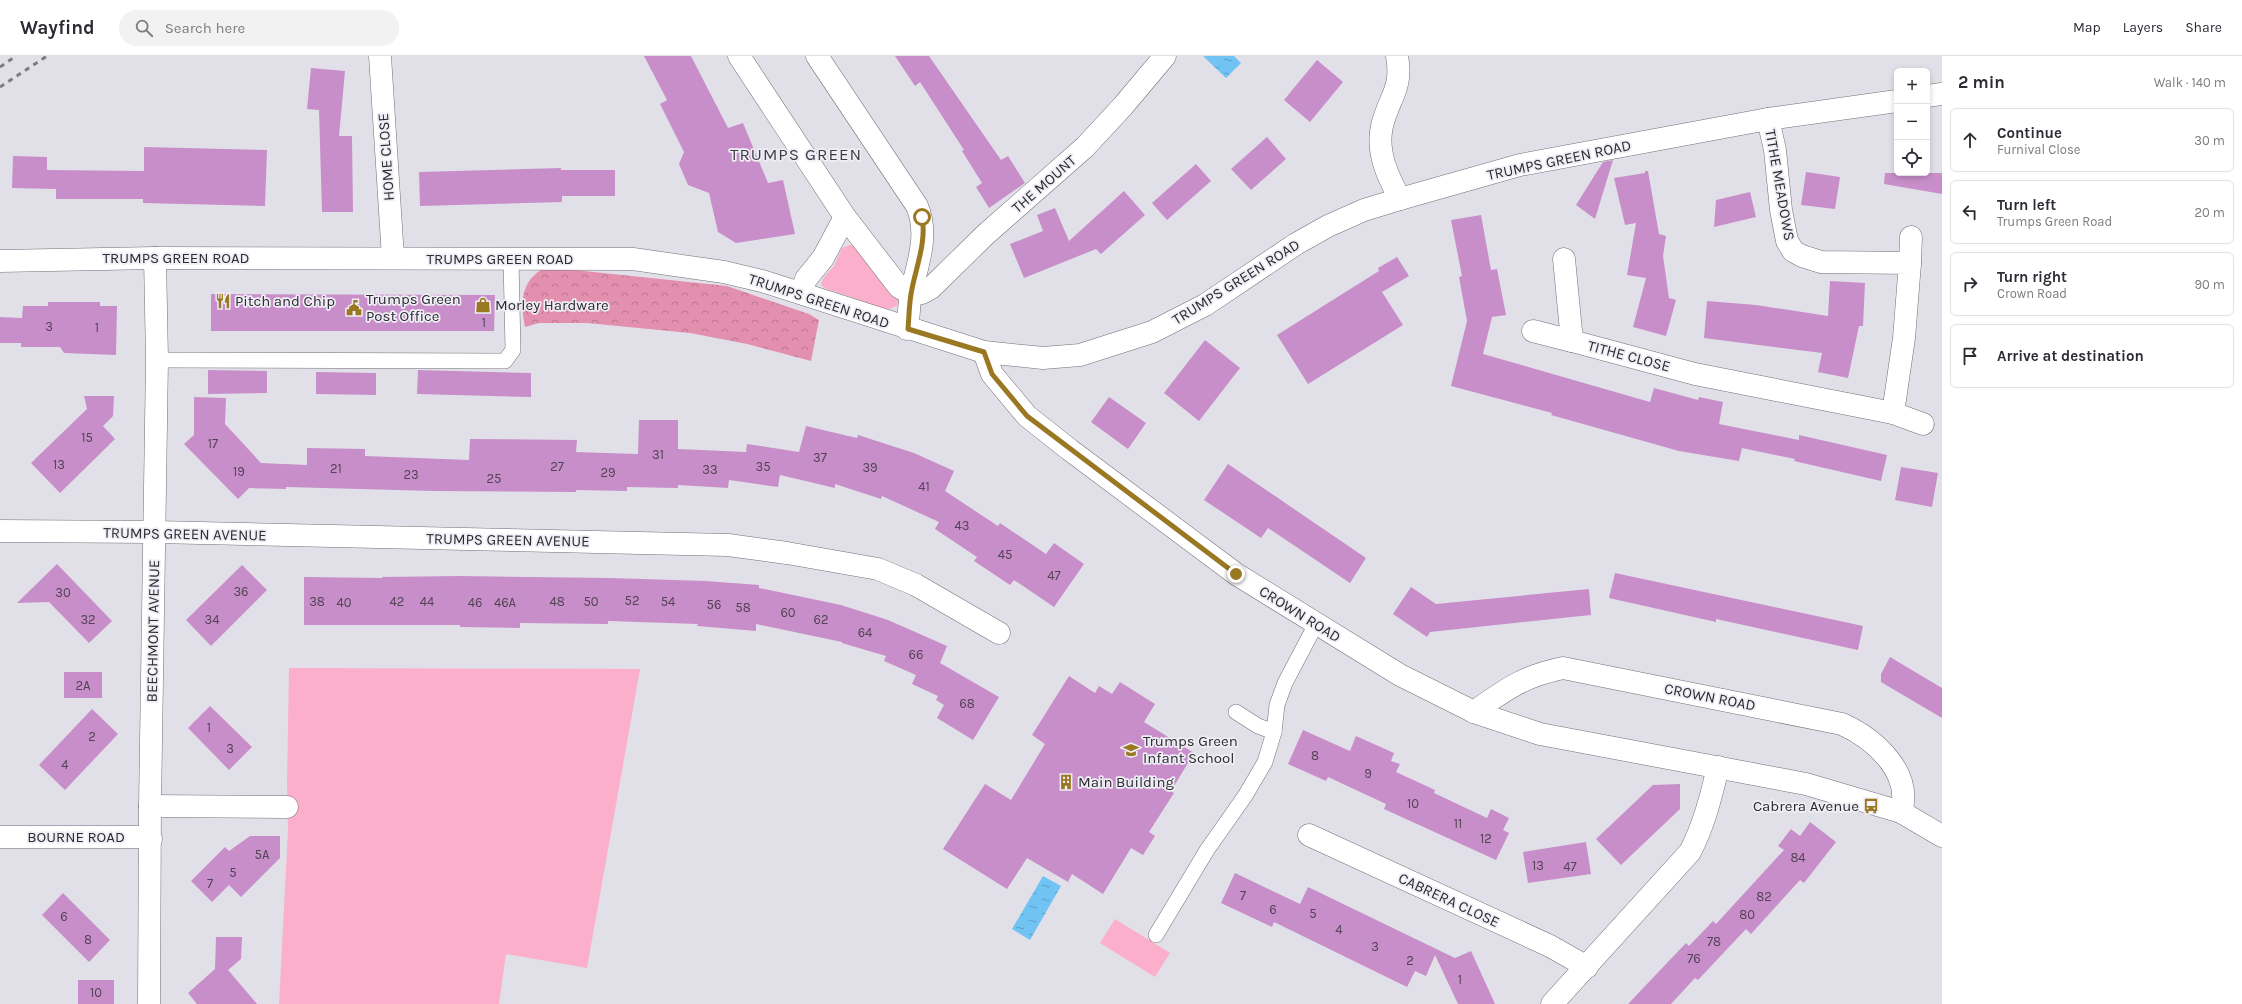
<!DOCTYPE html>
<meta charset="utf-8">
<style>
body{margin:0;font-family:Karla,sans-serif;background:#f2f2f3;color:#2b2b33}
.controls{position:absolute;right:12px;top:12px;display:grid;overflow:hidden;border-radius:6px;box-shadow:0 2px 6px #0003}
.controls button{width:36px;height:36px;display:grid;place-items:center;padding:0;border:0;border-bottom:1px solid #e1e1e2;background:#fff;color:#2b2b33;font:20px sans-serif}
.stop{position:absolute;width:12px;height:12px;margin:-9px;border:3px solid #9a7822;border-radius:50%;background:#fff}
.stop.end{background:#9a7822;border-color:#fff;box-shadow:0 1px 4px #0008}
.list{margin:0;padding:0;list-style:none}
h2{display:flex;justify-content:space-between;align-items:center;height:52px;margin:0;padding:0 16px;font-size:17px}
h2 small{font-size:13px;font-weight:400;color:#7c7c81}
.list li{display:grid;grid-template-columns:26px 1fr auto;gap:12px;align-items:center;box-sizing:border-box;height:64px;margin:0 8px 8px;padding:0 8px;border:1px solid #e1e1e2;border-radius:6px}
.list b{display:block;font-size:15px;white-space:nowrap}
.list p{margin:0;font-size:13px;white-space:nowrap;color:#7c7c81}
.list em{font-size:13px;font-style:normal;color:#7c7c81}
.icon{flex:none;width:22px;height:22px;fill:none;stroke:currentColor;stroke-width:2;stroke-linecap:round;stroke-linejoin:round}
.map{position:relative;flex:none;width:1942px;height:948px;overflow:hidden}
header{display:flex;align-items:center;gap:24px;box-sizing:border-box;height:56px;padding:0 20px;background:#fff;border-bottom:1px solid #e1e1e2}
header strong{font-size:19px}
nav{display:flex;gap:22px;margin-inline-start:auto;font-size:14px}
.search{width:280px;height:36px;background:#f2f2f3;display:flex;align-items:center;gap:10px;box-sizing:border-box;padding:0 14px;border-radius:22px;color:#7c7c81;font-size:15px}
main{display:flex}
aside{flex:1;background:#fff}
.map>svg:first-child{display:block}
.green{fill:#fbafcb}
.forest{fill:url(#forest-crowns)}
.water{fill:url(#water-ripples)}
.building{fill:#c88ec9}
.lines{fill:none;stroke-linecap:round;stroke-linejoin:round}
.service-casing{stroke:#716f77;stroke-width:16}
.minor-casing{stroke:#716f77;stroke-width:23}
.tertiary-casing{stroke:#716f77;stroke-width:23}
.service{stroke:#fff;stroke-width:15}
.minor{stroke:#fff;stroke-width:22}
.tertiary{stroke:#fff;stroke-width:22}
.rail{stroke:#7d7c81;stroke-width:3;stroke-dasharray:5 5;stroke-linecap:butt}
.route{stroke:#9a7822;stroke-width:5}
.labels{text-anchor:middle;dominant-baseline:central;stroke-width:3.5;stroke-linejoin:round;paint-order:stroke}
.number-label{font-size:13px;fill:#534455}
.street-label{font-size:15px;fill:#2c2b2e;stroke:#efedf5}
.poi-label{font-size:15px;fill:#2c2b2e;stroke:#efedf5;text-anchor:start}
.quarter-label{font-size:17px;letter-spacing:1px;fill:#3f3d44;stroke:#efedf5}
</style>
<header>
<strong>Wayfind</strong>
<div class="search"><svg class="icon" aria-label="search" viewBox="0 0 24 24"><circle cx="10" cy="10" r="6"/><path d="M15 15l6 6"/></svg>Search here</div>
<nav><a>Map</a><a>Layers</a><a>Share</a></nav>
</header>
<main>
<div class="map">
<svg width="1942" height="948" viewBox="0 0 1942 948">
<defs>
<pattern id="forest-crowns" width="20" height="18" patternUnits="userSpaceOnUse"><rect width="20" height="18" fill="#e390af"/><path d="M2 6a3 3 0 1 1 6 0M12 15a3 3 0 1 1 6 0" fill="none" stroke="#b8768f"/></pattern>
<pattern id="water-ripples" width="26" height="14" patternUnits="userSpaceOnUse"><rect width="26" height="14" fill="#70c3f3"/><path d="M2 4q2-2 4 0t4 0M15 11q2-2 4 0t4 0" fill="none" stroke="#5c9fc5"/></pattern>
</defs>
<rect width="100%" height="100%" fill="#e1e0e8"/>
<g class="green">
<polygon points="850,189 854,190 899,240 898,249 890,253 883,252 824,232 821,228 824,221 834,210 842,192"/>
<polygon points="289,612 640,613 587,912 506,898 499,948 279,948 288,774 287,728"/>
<polygon points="1115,863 1170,897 1155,921 1100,887"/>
</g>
<path class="forest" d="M546 211 727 230 809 258 819 264 811 305 747 288 690 277 587 267H539L525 271C520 245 521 224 546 211Z"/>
<g class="water">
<polygon points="1203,0 1234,0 1241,7 1226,22"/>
<polygon points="1043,820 1061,830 1030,884 1012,873"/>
</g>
<g class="building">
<polygon points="644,0 691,0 728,72 743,67 768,127 783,124 795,178 736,187 718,176 709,137 688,129 679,108 684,96 660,48 667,44"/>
<polygon points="895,0 929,0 1001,104 1008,100 1025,127 989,152 976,131 982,127 962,95 964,94 920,26 915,30"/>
<polygon points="1317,4 1343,26 1310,66 1284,44"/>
<polygon points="311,12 345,15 339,80 352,80 353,156 322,156 319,54 307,53"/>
<polygon points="1267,81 1286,103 1251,134 1231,113"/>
<polygon points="144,91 267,94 265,150 143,147 143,143 56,143 56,133 12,132 13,100 47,101 47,114 144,115"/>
<polygon points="1613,104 1595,163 1576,149 1603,106"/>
<polygon points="1196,108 1211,125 1167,164 1152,147"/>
<polygon points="561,112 561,114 615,114 615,140 562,140 562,146 420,150 419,116"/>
<polygon points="1645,115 1648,115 1659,178 1666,180 1663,200 1669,242 1676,244 1666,280 1633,271 1646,222 1627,219 1636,167 1625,169 1614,122 1645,117"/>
<polygon points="1806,116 1840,121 1835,153 1801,149"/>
<polygon points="1885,117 1942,117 1942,138 1884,128"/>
<polygon points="1124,135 1145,159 1101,198 1096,193 1024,222 1010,188 1043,175 1037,159 1055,152 1069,185"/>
<polygon points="1750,136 1756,161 1714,171 1716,144"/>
<polygon points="1481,159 1491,214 1497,213 1506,259 1492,261 1483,298 1650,346 1654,332 1698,344 1699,341 1723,346 1719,368 1799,384 1799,379 1887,399 1881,425 1794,405 1795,403 1742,392 1739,405 1679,395 1551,359 1552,357 1451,330 1467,265 1459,221 1462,220 1451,164"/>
<polygon points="1397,201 1409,220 1382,236 1403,269 1308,328 1277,279 1379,215 1378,212"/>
<polygon points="1830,225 1865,227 1863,270 1859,270 1848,322 1818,316 1822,297 1704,282 1707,245 1756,249 1828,260"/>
<polygon points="211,238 495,239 494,275 211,275"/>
<polygon points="48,246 100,246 100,250 117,250 116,299 64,297 60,291 21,291 21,287 0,287 0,261 22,262 23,250 48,250"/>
<polygon points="1205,284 1240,312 1199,365 1164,337"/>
<polygon points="208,314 267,315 267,337 208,338"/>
<polygon points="418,314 531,317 531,341 417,338"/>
<polygon points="316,316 376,317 376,339 316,338"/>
<polygon points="84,340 114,340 113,360 103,370 115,383 60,437 31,407 87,353"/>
<polygon points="194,341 226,342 225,368 261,407 307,409 307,392 365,393 365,400 469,404 470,383 577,384 576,396 638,398 639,364 678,364 678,393 746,396 747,388 799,396 806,370 857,382 858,379 914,397 954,415 945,435 998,470 1000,467 1046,498 1054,487 1084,508 1054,551 1014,524 1010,529 974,505 977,501 935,473 939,466 882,440 881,443 835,428 835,432 780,419 778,431 729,424 728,432 678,429 678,432 627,431 627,435 576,434 576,436 434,435 286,431 286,433 249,432 238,443 184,388 194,379"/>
<polygon points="1109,341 1146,367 1128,393 1091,366"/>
<polygon points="1228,408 1366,502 1350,527 1268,472 1261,482 1204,444"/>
<polygon points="1901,411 1938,417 1932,451 1895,444"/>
<polygon points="57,508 112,565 89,587 49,546 17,547"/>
<polygon points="242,509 267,534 211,590 186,564"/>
<polygon points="1615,517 1863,570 1858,594 1716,563 1716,566 1609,542"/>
<polygon points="460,520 609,522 706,525 759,529 759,532 841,549 888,564 947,590 940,607 999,641 973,684 937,662 944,649 936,644 938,640 912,628 916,619 884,605 886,600 842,587 842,586 756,568 756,575 697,570 698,568 608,565 608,568 520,567 520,572 460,571 460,569 304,569 304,521 382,522 382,521"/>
<polygon points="1411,531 1436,548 1589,533 1591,559 1430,576 1427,581 1393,558"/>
<polygon points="1890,601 1942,632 1942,662 1881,626 1881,618"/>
<rect x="64" y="616" width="38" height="26"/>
<polygon points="1069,620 1095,637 1099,630 1112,638 1120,626 1155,648 1144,666 1194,697 1171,735 1174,737 1149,776 1155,780 1143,799 1131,792 1103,838 1072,818 1068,826 1027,802 1007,833 943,793 985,728 1011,744 1045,688 1032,679"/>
<polygon points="210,650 252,691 229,714 188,672"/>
<polygon points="92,653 118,678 65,734 39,709"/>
<polygon points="1303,674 1350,695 1356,680 1394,697 1391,705 1400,708 1396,716 1435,734 1434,737 1487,762 1491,753 1509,762 1503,774 1509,777 1496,804 1384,753 1386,748 1328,721 1326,725 1288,708"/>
<polygon points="1680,728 1680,753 1621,809 1596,783 1653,729"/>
<polygon points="1810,766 1836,786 1804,827 1800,824 1751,878 1746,873 1698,924 1695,922 1671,948 1628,948 1686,887 1689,890 1713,865 1716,868 1784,794 1778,790 1791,773 1800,780"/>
<polygon points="250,780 280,780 280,802 241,841 229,829 212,846 191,825 225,791 229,795"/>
<polygon points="1586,786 1591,818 1528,827 1523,796"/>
<polygon points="1235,817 1300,848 1308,831 1455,902 1471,895 1495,948 1458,948 1435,899 1426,920 1415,915 1407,931 1274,866 1272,871 1221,847"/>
<polygon points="63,837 110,884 89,906 42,859"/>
<polygon points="216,881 242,881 241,903 228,914 257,948 197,948 188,937 215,913"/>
<rect x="78" y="924" width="36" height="24"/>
</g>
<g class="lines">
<defs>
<g id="service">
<polyline points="157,304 505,305 513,294 511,204"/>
<polyline points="1236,656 1258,670 1274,676"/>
<polyline points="1156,879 1207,794 1245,740 1265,706 1274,676 1277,649 1285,627 1316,568"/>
</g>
<g id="minor">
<polyline points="380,0 393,202"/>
<polyline points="739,0 845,161 899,231 911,238 922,237 931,232 985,179 1085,91 1123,50 1165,0"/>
<path d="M817 0 917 150C929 178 918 208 911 236 909 248 909 261 907 273"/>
<path d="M1397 0C1403 33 1389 41 1382 70 1376 96 1388 121 1400 143"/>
<polyline points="1564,203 1572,285 1695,318 1893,357 1904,282 1910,207 1821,206 1802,200 1793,195 1787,185 1781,154 1775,94 1768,63"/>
<polyline points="1910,207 1911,181"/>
<polyline points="801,237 806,223 823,202 845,161"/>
<polyline points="1533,275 1572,285"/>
<polyline points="984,296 992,318 1027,360 1070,394 1236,518 1400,619 1474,656 1540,678 1806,728 1901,756 1942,780"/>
<polyline points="1893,357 1923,368"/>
<polyline points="0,475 155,476 728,489 787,497 878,513 916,529 999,577"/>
<path d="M1474 656C1506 633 1524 620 1563 612L1842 668C1875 683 1913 717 1901 756"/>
<polyline points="150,750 287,751"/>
<polyline points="1309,779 1550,890 1587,911"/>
<polyline points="0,781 140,781 151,783"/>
<polyline points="149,948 150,750 157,304 155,202"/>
<path d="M1552 948 1690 796C1704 769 1711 741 1718 711"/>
</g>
<g id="tertiary">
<polyline points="1927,40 1942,38"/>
<polyline points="0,205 155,202 633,203 724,216 762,225 984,296 1043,302 1080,299 1152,276 1205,249 1296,188 1328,170 1364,154 1400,143 1520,109 1768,63 1897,45"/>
</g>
</defs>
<use href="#service" class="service-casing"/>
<use href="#minor" class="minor-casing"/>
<use href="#tertiary" class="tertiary-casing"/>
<use href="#service" class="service"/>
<use href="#minor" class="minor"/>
<use href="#tertiary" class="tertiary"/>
<g class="rail">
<polyline points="0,11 16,0"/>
<polyline points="0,31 47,0"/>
</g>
</g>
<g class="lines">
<path class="route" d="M922 161C927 187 915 213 911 238 909 250 909 262 908 273L984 296 992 318 1027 360 1236 518"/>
</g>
<defs>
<symbol id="restaurant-bare" viewBox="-9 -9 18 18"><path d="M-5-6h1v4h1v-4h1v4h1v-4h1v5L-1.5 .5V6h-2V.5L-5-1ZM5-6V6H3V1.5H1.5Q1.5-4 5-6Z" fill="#9a7822" stroke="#efedf5" stroke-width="2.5" paint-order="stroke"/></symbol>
<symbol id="shop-bare" viewBox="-9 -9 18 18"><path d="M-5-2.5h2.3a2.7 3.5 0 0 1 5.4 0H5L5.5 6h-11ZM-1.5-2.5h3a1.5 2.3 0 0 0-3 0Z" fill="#9a7822" stroke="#efedf5" stroke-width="2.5" paint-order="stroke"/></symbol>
<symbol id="civic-bare" viewBox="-9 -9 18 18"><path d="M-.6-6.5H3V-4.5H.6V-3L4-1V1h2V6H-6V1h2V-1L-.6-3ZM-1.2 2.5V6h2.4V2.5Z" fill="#9a7822" stroke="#efedf5" stroke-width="2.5" paint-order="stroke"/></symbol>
<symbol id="school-bare" viewBox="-9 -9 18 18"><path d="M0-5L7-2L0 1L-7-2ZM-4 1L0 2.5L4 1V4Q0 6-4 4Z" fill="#9a7822" stroke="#efedf5" stroke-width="2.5" paint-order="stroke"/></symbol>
<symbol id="building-bare" viewBox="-9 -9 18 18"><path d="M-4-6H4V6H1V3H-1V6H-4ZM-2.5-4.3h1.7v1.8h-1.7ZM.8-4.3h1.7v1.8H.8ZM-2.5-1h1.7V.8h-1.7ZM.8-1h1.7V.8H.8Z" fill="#9a7822" stroke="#efedf5" stroke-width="2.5" paint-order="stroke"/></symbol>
<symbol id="bus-bare" viewBox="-9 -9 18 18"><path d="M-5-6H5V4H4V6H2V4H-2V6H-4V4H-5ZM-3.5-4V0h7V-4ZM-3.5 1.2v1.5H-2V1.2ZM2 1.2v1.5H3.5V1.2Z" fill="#9a7822" stroke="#efedf5" stroke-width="2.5" paint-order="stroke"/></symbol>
</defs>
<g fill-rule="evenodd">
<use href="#restaurant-bare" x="212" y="234" width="22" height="22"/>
<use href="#shop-bare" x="472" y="238" width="22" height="22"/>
<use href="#civic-bare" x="343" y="241" width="22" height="22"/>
<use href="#school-bare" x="1120" y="683" width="22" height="22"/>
<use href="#building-bare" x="1055" y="715" width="22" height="22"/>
<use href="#bus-bare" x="1860" y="739" width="22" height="22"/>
</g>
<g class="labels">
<g class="number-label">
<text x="484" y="266">1</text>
<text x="49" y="270">3</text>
<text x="97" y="271">1</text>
<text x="87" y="381">15</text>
<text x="213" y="387">17</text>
<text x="658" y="398">31</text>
<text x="820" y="401">37</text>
<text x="59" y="408">13</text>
<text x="557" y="410">27</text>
<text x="763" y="410">35</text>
<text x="870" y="411">39</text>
<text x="336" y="412">21</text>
<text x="710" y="413">33</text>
<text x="239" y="415">19</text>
<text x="608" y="416">29</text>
<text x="411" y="418">23</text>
<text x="494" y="422">25</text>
<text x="924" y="430">41</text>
<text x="962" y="469">43</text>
<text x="1005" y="498">45</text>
<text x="1054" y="519">47</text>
<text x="241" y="535">36</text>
<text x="63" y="536">30</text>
<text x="632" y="544">52</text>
<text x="317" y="545">38</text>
<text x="397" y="545">42</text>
<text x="427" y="545">44</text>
<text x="557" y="545">48</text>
<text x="591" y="545">50</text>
<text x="668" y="545">54</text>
<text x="344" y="546">40</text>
<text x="475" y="546">46</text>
<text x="505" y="546">46A</text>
<text x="714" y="548">56</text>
<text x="743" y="551">58</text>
<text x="788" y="556">60</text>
<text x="88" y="563">32</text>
<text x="212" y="563">34</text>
<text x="821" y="563">62</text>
<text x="865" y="576">64</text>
<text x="916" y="598">66</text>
<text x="83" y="629">2A</text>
<text x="967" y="647">68</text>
<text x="209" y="671">1</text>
<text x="92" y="680">2</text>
<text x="230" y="692">3</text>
<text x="1315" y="699">8</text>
<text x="65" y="708">4</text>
<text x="1368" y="717">9</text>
<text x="1413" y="747">10</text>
<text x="1458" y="767">11</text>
<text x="1486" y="782">12</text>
<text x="262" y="798">5A</text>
<text x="1798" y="801">84</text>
<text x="1538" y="809">13</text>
<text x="1570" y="810">47</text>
<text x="233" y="816">5</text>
<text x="210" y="827">7</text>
<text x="1243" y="839">7</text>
<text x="1764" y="840">82</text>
<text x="1273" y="853">6</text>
<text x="1313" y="857">5</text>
<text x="1747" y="858">80</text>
<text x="64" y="860">6</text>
<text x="1339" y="873">4</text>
<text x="88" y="883">8</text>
<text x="1714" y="885">78</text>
<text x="1375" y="890">3</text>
<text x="1694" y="902">76</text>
<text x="1410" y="904">2</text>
<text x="1460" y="923">1</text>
<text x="96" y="936">10</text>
</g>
<g class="street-label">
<text transform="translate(386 101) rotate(-94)">HOME CLOSE</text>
<text transform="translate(1559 104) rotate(-12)">TRUMPS GREEN ROAD</text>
<text transform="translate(1044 128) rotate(-41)">THE MOUNT</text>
<text transform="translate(1780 129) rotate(80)">TITHE MEADOWS</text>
<text x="176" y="202">TRUMPS GREEN ROAD</text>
<text x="500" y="203">TRUMPS GREEN ROAD</text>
<text transform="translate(1236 226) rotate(-32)">TRUMPS GREEN ROAD</text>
<text transform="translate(819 245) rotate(18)">TRUMPS GREEN ROAD</text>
<text transform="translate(1629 300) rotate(15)">TITHE CLOSE</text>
<text transform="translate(185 478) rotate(1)">TRUMPS GREEN AVENUE</text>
<text transform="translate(508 484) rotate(1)">TRUMPS GREEN AVENUE</text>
<text transform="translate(1300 558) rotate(32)">CROWN ROAD</text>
<text transform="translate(153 575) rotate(-89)">BEECHMONT AVENUE</text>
<text transform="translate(1710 641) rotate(11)">CROWN ROAD</text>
<text x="76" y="781">BOURNE ROAD</text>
<text transform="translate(1449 844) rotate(25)">CABRERA CLOSE</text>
</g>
<g class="poi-label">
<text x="366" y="243">Trumps Green<tspan x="366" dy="17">Post Office</tspan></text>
<text x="235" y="245">Pitch and Chip</text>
<text x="495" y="249">Morley Hardware</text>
<text x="1143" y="685">Trumps Green<tspan x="1143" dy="17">Infant School</tspan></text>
<text x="1078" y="726">Main Building</text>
<text x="1859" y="750" text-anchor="end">Cabrera Avenue</text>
</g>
<g class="quarter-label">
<text x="796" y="98">TRUMPS GREEN</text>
</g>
</g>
</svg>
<div class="controls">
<button>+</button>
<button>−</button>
<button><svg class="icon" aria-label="locate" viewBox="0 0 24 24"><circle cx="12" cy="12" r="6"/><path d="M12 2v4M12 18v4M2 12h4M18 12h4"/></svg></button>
</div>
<div class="stop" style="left:922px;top:161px"></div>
<div class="stop end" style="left:1236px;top:518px"></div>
</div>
<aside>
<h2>2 min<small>Walk · 140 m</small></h2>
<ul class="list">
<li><svg class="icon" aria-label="ahead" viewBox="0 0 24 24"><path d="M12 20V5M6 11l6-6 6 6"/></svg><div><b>Continue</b><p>Furnival Close</p></div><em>30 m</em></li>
<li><svg class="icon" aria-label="left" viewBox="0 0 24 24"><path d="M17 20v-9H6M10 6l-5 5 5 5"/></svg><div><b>Turn left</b><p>Trumps Green Road</p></div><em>20 m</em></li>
<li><svg class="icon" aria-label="right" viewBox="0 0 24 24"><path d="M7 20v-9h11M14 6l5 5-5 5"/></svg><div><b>Turn right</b><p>Crown Road</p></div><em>90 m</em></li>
<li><svg class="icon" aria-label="arrive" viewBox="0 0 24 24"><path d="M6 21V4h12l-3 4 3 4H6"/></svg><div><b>Arrive at destination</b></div></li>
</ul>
</aside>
</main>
